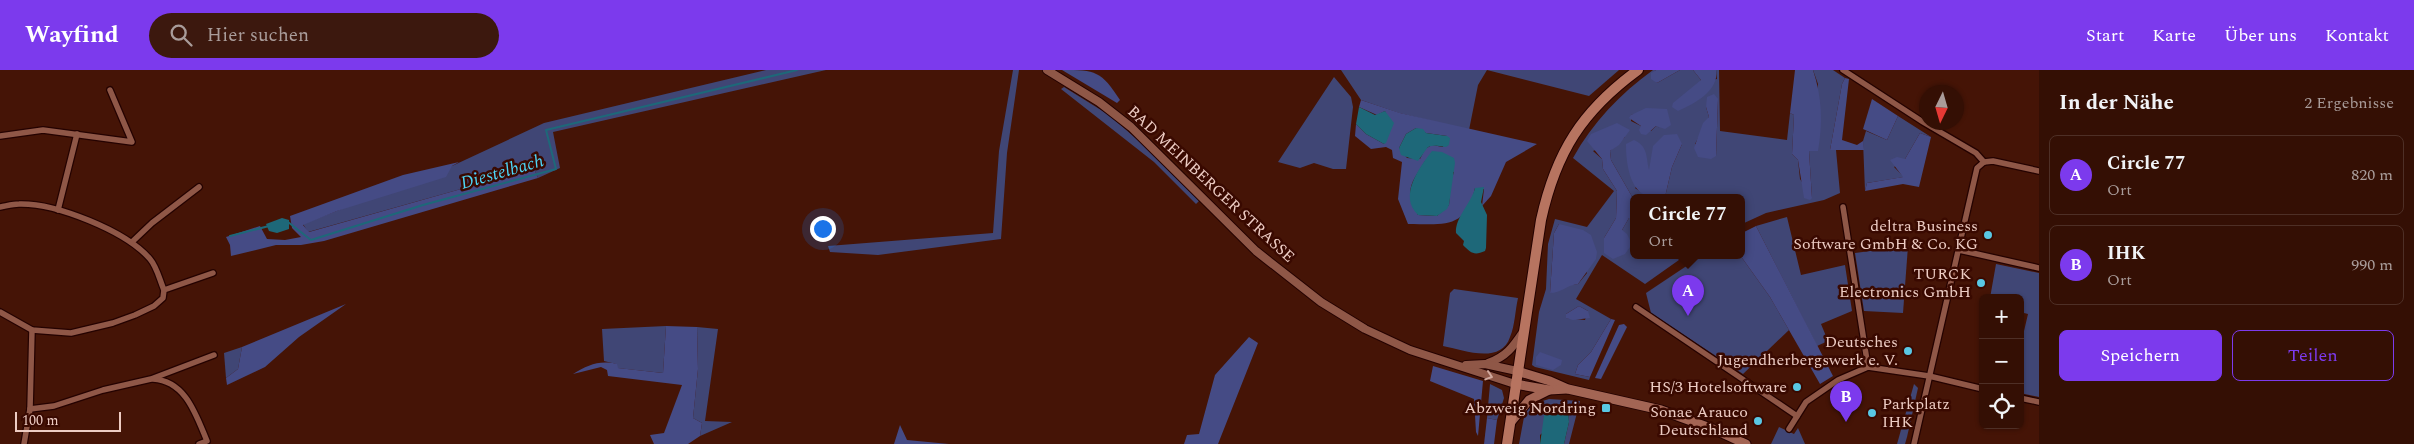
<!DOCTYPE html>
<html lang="de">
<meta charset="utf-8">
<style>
body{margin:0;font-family:Spectral,serif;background:#3c180e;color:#f1f3f6}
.controls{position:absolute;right:15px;bottom:15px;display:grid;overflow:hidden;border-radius:8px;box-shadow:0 1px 4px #0004}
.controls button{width:45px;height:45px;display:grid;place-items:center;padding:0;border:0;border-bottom:1px solid #4e2f26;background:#340f04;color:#f1f3f6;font:25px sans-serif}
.compass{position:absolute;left:1919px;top:15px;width:45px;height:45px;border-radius:50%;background:#340f04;box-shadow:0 1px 4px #0004;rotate:185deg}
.scale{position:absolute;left:15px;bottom:12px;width:106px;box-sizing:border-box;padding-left:5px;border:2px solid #edccc3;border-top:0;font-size:14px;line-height:18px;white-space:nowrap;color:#edccc3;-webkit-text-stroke:4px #390900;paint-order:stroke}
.you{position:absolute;left:822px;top:158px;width:18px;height:18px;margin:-12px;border:4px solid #fff;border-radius:50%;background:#1a73e8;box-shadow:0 0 0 8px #1a73e833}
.badge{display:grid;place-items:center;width:32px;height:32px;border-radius:50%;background:#7c3aed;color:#fff;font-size:16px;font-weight:700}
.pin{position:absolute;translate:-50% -41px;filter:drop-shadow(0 1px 2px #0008)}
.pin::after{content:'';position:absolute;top:26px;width:18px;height:15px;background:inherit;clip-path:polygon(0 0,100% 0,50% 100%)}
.popup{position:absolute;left:1630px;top:124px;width:115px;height:65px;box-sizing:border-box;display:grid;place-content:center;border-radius:8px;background:#340f04;filter:drop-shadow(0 1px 4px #0005);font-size:16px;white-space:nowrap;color:#a99c9a}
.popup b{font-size:19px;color:#f1f3f6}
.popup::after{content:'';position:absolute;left:50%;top:100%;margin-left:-10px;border:10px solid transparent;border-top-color:#340f04}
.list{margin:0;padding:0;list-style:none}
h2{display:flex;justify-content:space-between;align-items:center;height:65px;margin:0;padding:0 20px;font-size:21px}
h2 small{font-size:16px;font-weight:400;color:#a99c9a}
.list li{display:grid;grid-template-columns:32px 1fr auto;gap:15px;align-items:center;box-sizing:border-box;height:80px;margin:0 10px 10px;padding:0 10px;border:1px solid #4e2f26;border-radius:8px}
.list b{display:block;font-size:19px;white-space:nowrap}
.list p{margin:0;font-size:16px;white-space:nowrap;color:#a99c9a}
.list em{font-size:16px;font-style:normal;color:#a99c9a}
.actions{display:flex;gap:10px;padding:15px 20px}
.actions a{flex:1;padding:11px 0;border:1px solid #7c3aed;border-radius:8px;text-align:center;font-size:18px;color:#7c3aed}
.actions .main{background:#7c3aed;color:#fff}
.icon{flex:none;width:28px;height:28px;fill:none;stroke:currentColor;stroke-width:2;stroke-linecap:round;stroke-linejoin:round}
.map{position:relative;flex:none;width:2039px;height:374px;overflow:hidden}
header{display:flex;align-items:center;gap:30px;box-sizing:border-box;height:70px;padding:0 25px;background:#7c3aed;color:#fff}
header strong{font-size:24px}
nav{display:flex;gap:28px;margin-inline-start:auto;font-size:18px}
.search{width:350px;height:45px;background:#3c180e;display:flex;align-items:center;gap:12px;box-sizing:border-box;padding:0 18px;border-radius:28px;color:#a99c9a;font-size:19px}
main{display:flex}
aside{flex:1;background:#340f04}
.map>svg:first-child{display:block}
.green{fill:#404675;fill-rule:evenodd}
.forest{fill:#454b85;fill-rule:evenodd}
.water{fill:#1e6879}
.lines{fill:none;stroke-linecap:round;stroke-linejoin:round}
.stream{stroke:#1e6879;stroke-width:2}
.minor-casing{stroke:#240200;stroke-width:8}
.tertiary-casing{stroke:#240200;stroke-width:10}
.secondary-casing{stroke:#240200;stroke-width:11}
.primary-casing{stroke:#240200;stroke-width:12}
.minor{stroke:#8f5747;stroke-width:5.5}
.tertiary{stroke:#8f5747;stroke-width:8}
.secondary{stroke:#a36554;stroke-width:9}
.primary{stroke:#b77460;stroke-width:10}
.oneway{stroke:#d1a99e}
.poi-dot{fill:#59c8e4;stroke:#390900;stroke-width:2}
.labels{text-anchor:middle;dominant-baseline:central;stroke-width:5;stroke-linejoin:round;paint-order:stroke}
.street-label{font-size:16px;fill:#edccc3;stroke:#390900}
.poi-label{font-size:16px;fill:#edccc3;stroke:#390900;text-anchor:end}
.water-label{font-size:18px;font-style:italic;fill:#4dd6f7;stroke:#390900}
</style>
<header>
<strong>Wayfind</strong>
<div class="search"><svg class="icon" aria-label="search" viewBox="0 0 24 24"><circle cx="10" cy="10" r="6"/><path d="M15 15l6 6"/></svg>Hier suchen</div>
<nav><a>Start</a><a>Karte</a><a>Über uns</a><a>Kontakt</a></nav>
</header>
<main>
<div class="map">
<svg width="2039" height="374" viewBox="0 0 2039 374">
<rect width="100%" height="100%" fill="#451406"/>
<g class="green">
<polygon points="766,0 826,0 553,62 560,98 538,108 535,101 524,97 486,108 461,119 308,162 303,154 452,96 544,53"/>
<polygon points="1013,0 1019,0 1007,83 1001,169 878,185 830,182 828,176 993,163 999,81"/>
<polygon points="1341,0 1487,0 1478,15 1469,60 1399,43 1361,30"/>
<polygon points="1487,0 1619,0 1589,26"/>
<path d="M1653 0H1656L1651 4 1657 13 1680 0H1693L1701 10 1700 12 1717 9 1716 0H1719L1720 61 1787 70 1790 43 1794 45 1792 84 1798 90 1800 109 1812 128 1809 81 1818 14 1813 0H1833L1845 8 1842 14 1830 80H1836L1840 123 1824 130 1766 143 1742 154V127H1665L1672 97 1682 74 1635 118 1648 127H1634V130L1611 90 1610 81 1625 67 1593 81 1602 89 1603 99 1617 121 1616 148 1604 168 1622 160 1629 148H1634V185H1686L1645 214 1602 185 1576 229 1611 249 1591 282 1578 295 1575 304 1590 307 1589 310 1535 297 1532 295 1539 242 1546 219 1548 174 1555 149 1587 157 1614 121 1573 88C1593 52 1620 24 1653 0ZM1718 29 1716 86 1695 74 1709 47 1706 37ZM1637 44 1661 59 1656 56 1651 61 1631 51V45ZM1559 154 1587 203 1578 214 1569 215 1550 223 1554 163ZM1579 236 1588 241 1585 250 1566 248V244Z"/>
<polygon points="1334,7 1351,27 1353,37 1346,99 1333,99 1314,93 1300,98 1278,92"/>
<polygon points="1064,17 1109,45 1148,79 1200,130 1196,134 1154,92 1061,19"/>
<polygon points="1898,46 1931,67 1920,63 1905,89 1894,97 1904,107 1867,113 1865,121 1863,71 1866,61 1887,70"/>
<polygon points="1787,147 1801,205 1845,195 1852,241 1821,254 1828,271 1817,276 1756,156"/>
<polygon points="1908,176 1903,243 1864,241 1855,183"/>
<polygon points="1703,185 1740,185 1770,227 1789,260 1743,304 1651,243 1646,223"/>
<polygon points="1996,194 2039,203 2039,327 2020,323 2020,278 2028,244 2020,242 2020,228 1990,228"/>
<path d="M1454 219 1518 228C1515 241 1515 255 1510 267 1501 295 1463 280 1443 276L1450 223Z"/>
<polygon points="666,256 663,303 617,298 616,294 604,291 602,259"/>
<polygon points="697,257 718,259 705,351 732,352 700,366 702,353 693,348 698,299"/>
<polygon points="242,277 238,299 226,308 224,283"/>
<polygon points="1490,314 1502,320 1504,328 1497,350 1487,348"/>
<polygon points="1914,314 1918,318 1907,367 1905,374 1897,374"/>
<polygon points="1549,329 1580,331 1569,374 1564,374 1569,352 1568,340 1540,365 1540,374 1519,374 1524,347 1530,335"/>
<polygon points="1779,357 1794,364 1798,358 1805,374 1771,374"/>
</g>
<g class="forest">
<path d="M1062 0C1096 0 1101 1 1120 30L1117 33Z"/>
<polygon points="1656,0 1680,0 1657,13 1651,9 1651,3"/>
<path d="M1693 0H1716C1720 20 1694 34 1678 41L1672 37 1673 33 1701 10Z"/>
<path d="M1795 0H1813C1822 27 1823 53 1818 81H1809L1812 128 1810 130 1804 128 1798 90 1792 84 1794 45 1790 43Z"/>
<polygon points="1845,8 1849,9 1842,70 1857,75 1863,71 1864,80 1830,80 1842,14"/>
<polygon points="1714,24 1718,29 1716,86 1711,89 1698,87 1694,78 1703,53 1709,47 1706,37 1707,27"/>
<polygon points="1872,29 1898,46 1887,70 1863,59"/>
<path d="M1361 30 1400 43 1537 74 1506 92 1491 126 1482 136 1484 119 1475 118C1466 160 1443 154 1408 154L1398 129 1402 92 1393 88 1392 80 1386 77 1371 79 1355 66 1356 54 1366 64 1384 74 1391 57 1385 41 1377 45 1359 37ZM1416 58 1426 63 1447 66 1443 77 1432 75 1425 79 1420 89 1407 88 1399 78 1406 64ZM1425 91 1454 102 1451 111 1449 135 1437 146 1418 145C1404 119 1411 114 1425 91Z"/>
<polygon points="1646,38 1667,39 1671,55 1665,59 1656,56 1646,65 1641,64 1639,60 1641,56 1629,48 1631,45"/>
<polygon points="1617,53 1630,60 1619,75 1610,81 1611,90 1634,130 1634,148 1629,148 1622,160 1627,164 1632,174 1625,184 1613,189 1604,183 1604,168 1616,148 1617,121 1603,99 1602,89 1587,71 1591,64"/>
<polygon points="1920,63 1931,67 1919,117 1903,114 1865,121 1867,113 1903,107 1890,90 1897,87 1905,89"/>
<path d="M1677 64 1682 74 1672 97 1665 127C1661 127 1653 129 1649 127 1629 121 1626 92 1626 74L1634 70C1648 76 1646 87 1649 100L1653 76 1664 65Z"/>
<polygon points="459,92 452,96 446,107 337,141 303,155 309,162 461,119 486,108 524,97 535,101 538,108 324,171 301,175 276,175 231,186 230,175 226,167 260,156 267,169 285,170 301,167 292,158 290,146 403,105"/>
<path d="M1559 154 1583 160 1591 165 1597 182 1596 189 1578 214C1567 215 1561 223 1550 223L1554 163Z"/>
<polygon points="1756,156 1833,306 1820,314 1770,227 1740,185 1742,185 1742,163"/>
<polygon points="346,234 299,267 265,297 227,315 226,308 238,299 242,277"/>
<polygon points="1579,236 1588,241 1590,248 1573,250 1566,248 1566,244"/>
<polygon points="1611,249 1615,250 1590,307 1575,304 1578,295 1591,282"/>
<polygon points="1624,254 1627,257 1601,309 1595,308 1619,255"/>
<path d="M666 256 697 257 698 299 693 348 702 353 700 366 688 374H654L650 365 664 363 682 315 608 306 607 300 601 297 573 304C588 295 599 290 617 294L618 298 663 303Z"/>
<polygon points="1249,267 1258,273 1218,374 1184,374 1187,365 1199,364 1215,305"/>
<polygon points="1540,282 1562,290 1561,295 1553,300 1536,295 1536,287"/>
<polygon points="1433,296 1483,311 1478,366 1476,362 1474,329 1430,311"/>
<polygon points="1487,348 1497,350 1494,374 1484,374"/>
<polygon points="900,355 907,370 949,374 894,374"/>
</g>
<g class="water">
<polygon points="1359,37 1375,45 1385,41 1394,53 1386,73 1384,74 1366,64 1356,54"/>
<path d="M1416 58 1423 59 1426 63 1447 66 1450 68 1449 75 1446 77C1424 74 1430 76 1418 91L1401 85 1399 78 1406 64Z"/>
<path d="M1432 81 1442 82 1454 88 1455 93 1449 135 1447 139 1437 146 1418 145C1398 126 1419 98 1432 81Z"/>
<path d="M1484 117 1481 132 1487 145 1486 178 1485 181C1474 186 1471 183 1463 175L1464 171 1456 163C1455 147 1471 134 1475 118Z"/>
<polygon points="282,148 289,150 289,159 277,163 269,161 266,154"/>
<polygon points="1552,335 1563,335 1568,340 1569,352 1564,374 1540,374 1545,339"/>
</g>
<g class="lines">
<g class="stream">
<polyline points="288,152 311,170 423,135 556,99 546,60 797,0"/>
<polyline points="230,166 269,156"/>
</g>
<defs>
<g id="minor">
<polyline points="1843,0 1923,52 1976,83 1984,92"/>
<polyline points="0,66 43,60 132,72 110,20"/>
<polyline points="1984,92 1993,91 2039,101"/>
<path d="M0 137C6 136 13 134 19 134 56 133 126 161 150 189 157 197 160 211 164 220"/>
<polyline points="1843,137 1868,297"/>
<polyline points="58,140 77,64"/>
<polyline points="132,172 152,153 199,117"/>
<polyline points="1959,180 2039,198"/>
<polyline points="1636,237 1797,346"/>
<polyline points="0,242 32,260 71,263 113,253 135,245 154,236 163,228 164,220 213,203"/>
<path d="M153 309C186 311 196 345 207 371L199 374"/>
<polyline points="2020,328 2039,332"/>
<polyline points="30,339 54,336 103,320 151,309 214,285"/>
<polyline points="1789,359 1806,332 1838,310 1868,297 1929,306 1983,319"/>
<polyline points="24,374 30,339 32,260"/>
<polyline points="1914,374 1977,98 1984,92"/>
</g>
<g id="tertiary">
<polyline points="1047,0 1099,32 1131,57 1256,181 1321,232 1365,259 1410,280 1515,314"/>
<path d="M1488 293C1506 287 1513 277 1523 262"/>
<polyline points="1466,295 1485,294 1517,301"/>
</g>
<g id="secondary">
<polyline points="1517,301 1550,311 1568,319 1661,340 1713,359 1746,374"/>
<polyline points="1515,314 1549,320 1567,319"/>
<polyline points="1511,352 1529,330 1549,320"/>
</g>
<path id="primary" d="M1507 374 1541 150C1556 82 1582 41 1638 0"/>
</defs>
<use href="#minor" class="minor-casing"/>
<use href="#tertiary" class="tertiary-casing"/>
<use href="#secondary" class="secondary-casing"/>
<use href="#primary" class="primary-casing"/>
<use href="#minor" class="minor"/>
<use href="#tertiary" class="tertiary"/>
<use href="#secondary" class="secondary"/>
<use href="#primary" class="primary"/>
</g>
<defs><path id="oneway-chevron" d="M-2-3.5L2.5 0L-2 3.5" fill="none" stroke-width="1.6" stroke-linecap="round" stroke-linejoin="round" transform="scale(1.25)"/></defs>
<use class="oneway" href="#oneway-chevron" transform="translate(1489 306) rotate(18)"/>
<g class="poi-dot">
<circle cx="1988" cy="165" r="5"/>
<circle cx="1981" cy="213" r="5"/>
<circle cx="1908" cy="281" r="5"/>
<circle cx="1797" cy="317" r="5"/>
<rect x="1601" y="333" width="10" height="10" rx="2.5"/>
<circle cx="1872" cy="343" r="5"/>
<circle cx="1758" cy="351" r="5"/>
</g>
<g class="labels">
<g class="street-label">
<text transform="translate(1211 114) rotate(43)">BAD MEINBERGER STRASSE</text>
</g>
<g class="poi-label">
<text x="1978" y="156">deltra Business<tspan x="1978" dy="18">Software GmbH &amp; Co. KG</tspan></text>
<text x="1971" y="204">TURCK<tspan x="1971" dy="18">Electronics GmbH</tspan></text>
<text x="1898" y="272">Deutsches<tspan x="1898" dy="18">Jugendherbergswerk e. V.</tspan></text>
<text x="1787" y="317">HS/3 Hotelsoftware</text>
<text x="1882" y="334" text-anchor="start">Parkplatz<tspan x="1882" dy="18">IHK</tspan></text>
<text x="1596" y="338">Abzweig Nordring</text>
<text x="1748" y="342">Sonae Arauco<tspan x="1748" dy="18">Deutschland</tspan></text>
</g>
<g class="water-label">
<text transform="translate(502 102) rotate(-16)">Diestelbach</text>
</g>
</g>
</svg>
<div class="controls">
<button>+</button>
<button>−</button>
<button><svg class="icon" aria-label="locate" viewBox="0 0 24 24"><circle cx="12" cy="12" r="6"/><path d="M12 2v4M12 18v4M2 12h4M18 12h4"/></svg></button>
</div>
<svg class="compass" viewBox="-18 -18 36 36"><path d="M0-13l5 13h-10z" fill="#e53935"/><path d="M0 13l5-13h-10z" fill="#a99c9a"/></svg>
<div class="scale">100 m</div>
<div class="you"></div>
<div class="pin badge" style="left:1688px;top:246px">A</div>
<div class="popup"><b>Circle 77</b>Ort</div>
<div class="pin badge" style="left:1846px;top:352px">B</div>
</div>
<aside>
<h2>In der Nähe<small>2 Ergebnisse</small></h2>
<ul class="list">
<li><span class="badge">A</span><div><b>Circle 77</b><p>Ort</p></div><em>820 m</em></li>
<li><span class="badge">B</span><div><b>IHK</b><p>Ort</p></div><em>990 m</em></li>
</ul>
<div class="actions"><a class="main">Speichern</a><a>Teilen</a></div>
</aside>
</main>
